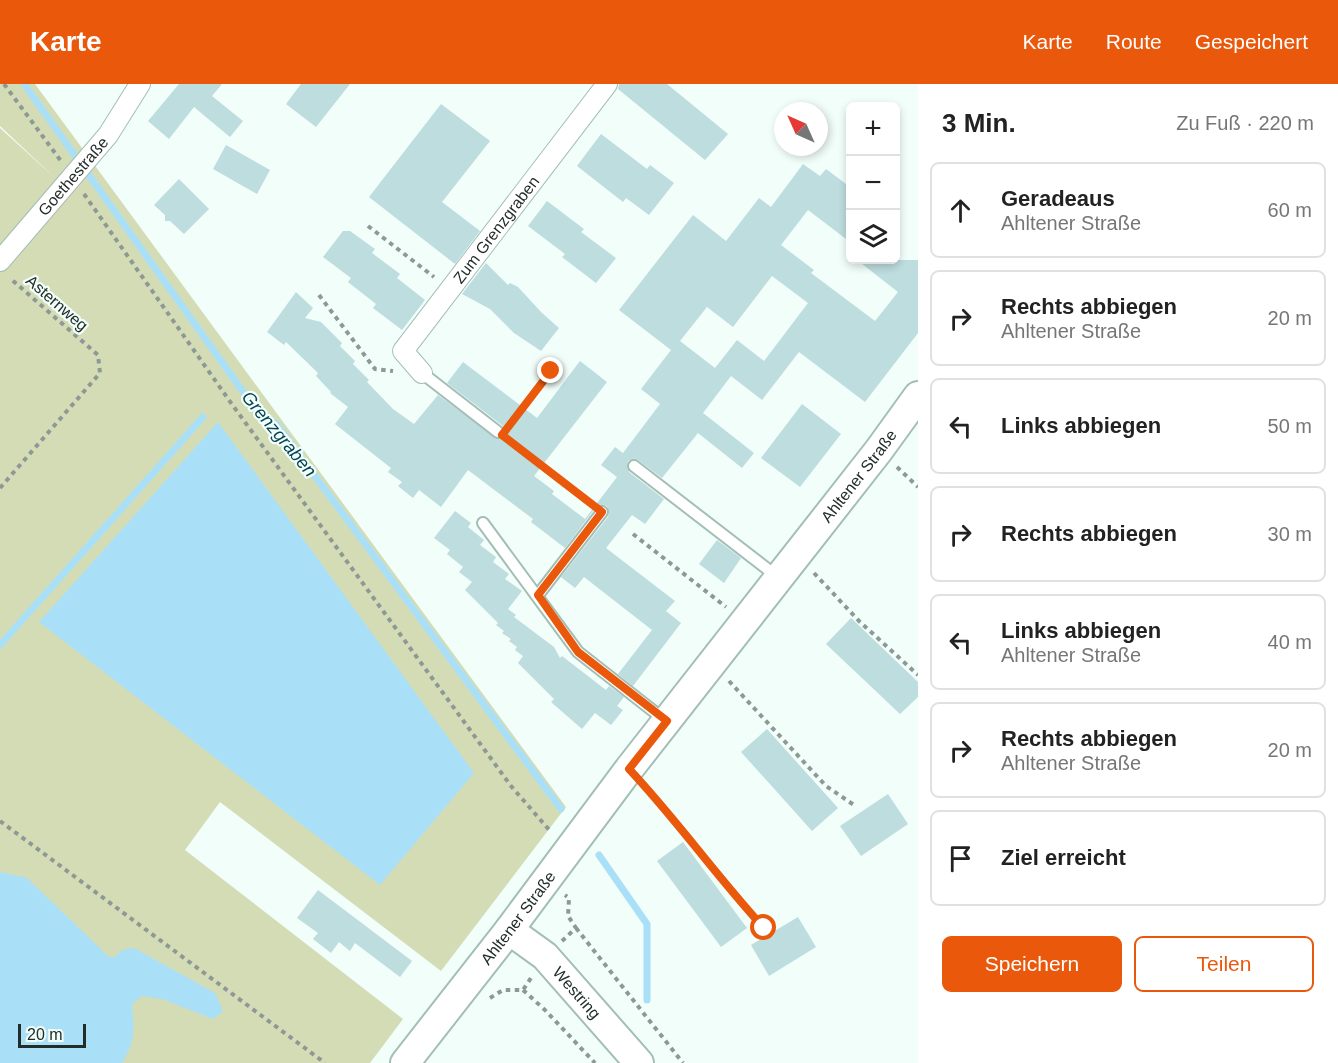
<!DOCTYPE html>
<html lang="de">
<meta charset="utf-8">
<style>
body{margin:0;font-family:Arial,sans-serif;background:#f6f6f6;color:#222}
.controls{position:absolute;right:18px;top:18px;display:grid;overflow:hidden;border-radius:9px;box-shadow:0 3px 9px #0003}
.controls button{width:54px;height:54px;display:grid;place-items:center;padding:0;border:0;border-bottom:2px solid #e0e0e0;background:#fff;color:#222;font:30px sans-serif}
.compass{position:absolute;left:774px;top:18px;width:54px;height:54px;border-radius:50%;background:#fff;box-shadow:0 3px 9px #0003;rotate:315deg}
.scale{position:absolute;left:18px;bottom:15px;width:68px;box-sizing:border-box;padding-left:6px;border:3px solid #222d29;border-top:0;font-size:16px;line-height:21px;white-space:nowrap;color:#222d29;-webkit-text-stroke:4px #f2fefa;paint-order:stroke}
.stop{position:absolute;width:18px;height:18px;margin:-14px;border:4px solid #ea580c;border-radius:50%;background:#fff}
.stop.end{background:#ea580c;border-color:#fff;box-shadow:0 2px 6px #0008}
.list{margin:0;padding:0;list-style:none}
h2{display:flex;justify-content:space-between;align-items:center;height:78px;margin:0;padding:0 24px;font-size:26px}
h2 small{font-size:20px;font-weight:400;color:#767676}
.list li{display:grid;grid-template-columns:39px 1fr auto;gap:18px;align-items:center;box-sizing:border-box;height:96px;margin:0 12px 12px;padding:0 12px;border:2px solid #e0e0e0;border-radius:9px}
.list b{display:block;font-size:22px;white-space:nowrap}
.list p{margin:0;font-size:20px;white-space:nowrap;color:#767676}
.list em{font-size:20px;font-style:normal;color:#767676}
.actions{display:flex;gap:12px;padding:18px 24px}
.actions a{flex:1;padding:14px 0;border:2px solid #ea580c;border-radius:9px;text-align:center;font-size:21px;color:#ea580c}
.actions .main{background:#ea580c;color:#fff}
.icon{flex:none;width:33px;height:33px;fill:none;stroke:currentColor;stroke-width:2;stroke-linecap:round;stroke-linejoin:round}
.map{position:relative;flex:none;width:918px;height:979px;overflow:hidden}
header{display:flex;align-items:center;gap:36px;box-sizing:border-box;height:84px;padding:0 30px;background:#ea580c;color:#fff}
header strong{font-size:28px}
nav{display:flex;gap:33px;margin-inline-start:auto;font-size:21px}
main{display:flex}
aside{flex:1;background:#fff}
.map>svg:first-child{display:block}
.green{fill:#d4dcb6}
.water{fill:#aae0f7}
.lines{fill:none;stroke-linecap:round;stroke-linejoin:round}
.stream{stroke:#aae0f7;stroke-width:7}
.building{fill:#bdddde;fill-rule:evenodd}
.lane-casing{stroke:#a3bfb5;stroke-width:14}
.street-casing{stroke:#a3bfb5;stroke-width:22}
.secondary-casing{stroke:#a3bfb5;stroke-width:32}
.path{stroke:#8d9995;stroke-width:4;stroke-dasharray:4.5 4.5;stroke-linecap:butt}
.lane{stroke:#fff;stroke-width:10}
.street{stroke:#fff;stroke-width:20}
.secondary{stroke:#fff;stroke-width:28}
.route{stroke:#ea580c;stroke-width:8}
.labels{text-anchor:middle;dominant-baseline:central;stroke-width:4.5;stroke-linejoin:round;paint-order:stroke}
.street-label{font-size:16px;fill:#222d29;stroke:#f2fefa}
.water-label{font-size:18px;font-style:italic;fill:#074458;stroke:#f2fefa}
</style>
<header>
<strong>Karte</strong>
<nav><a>Karte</a><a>Route</a><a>Gespeichert</a></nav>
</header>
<main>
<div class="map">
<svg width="918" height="979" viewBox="0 0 918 979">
<rect width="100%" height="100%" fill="#f2fefa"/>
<polygon class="green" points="0,0 35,0 566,723 441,887 220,718 185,766 403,935 370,979 0,979 0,44 55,94 0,42"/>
<g class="water">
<polygon points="218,338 474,689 380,801 39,538"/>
<path d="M0 788 27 794 109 873H115L122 866 134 864 215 909 223 927 213 935 162 915 142 912 132 920C134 945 136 957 122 979H0Z"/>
</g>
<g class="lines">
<g class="stream">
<polyline points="24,0 251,319 278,342 561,725"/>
<polyline points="0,561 203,333"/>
<polyline points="599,771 647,840 647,916"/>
</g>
</g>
<g class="building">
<polygon points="179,0 222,0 212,12 243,37 230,53 194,23 169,55 148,37"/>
<polygon points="301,0 350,0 316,43 286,20"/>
<polygon points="619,0 667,0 728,50 705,76 618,5"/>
<polygon points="441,20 490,57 442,118 480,147 455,180 369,113"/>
<polygon points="601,50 647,85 650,81 674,99 649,131 626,114 623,118 577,82"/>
<polygon points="226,61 270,86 257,110 213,85"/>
<path d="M803 80 820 92 826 85 850 103V158L808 126 781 161 814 186 811 189 875 237 898 208 857 176H918V249L865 318 799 268 762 316 731 292 703 329 754 369 742 384 698 349 662 394 638 376 634 375 628 377 627 382 629 388 664 415 645 440 632 431 606 464 675 517 666 527 681 539 633 602 618 590 652 546 584 493 575 504 561 493 608 433 609 428 607 422 602 421 596 423 565 464 531 438 533 435 468 386 441 423 419 406 413 414 398 402 402 398 388 388 391 384 335 340 348 323 330 309 331 308 316 292 318 289 286 258 284 261 267 248 296 208 313 224 305 234 321 238 342 259 340 262 355 277 353 280 369 296 367 298 393 325 414 340 438 311 498 355 504 352 505 348 503 342 447 299 463 278 537 334 580 277 607 298 534 392 554 407 552 410 585 435 617 393 601 381 615 363 623 369 660 320 641 305 671 266 619 226 693 131 726 157 759 114 771 123ZM772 192 808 219 764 277 737 256 715 284 680 257 707 223 733 243Z"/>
<polygon points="179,95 209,125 184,150 170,137 165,137 165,131 154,121"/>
<polygon points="547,117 584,145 581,148 616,174 596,199 562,173 565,170 528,142"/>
<polygon points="343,147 350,147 375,165 372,169 400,190 397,194 425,216 402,246 373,224 376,220 348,198 351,194 323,173"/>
<polygon points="486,179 508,201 510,199 518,203 542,229 559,244 541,267 514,249 490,225 462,210"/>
<polygon points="802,320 841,350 800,403 761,374"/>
<polygon points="455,427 471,439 468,443 484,456 480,461 496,473 493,478 509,490 505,495 522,507 508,525 516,531 514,533 554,563 560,574 562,572 606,606 609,602 624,613 617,622 623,626 611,641 595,629 582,645 551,618 554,615 518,579 523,572 515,566 517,563 509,557 511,555 502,549 504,547 496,541 498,539 465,506 472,498 459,488 463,483 447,470 450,466 434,454"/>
<polygon points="717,456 741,474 724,499 699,480"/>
<polygon points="851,534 918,598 918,613 900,630 826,560"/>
<polygon points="767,645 838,724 812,747 741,668"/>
<polygon points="888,710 908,740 861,772 840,742"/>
<polygon points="683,758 747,844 721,863 657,777"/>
<polygon points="318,806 412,877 400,893 355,859 350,867 339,858 331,869 313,855 318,849 297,834"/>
<polygon points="798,833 816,863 769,892 751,861"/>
</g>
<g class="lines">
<defs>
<g id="lane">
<polyline points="422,289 498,348"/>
<polyline points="634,382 779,494"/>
<polyline points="483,439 578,568 666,637"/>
<polyline points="538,511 602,428"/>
</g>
<g id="street">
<path id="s1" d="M0 177 108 51 140 0"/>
<path id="s2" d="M422 289 403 267 607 0"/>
</g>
<g id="secondary">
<path id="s3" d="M509 846 545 872 639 979"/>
<path id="s4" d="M405 979 509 846 629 685 879 366 918 312"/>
</g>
</defs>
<use href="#lane" class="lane-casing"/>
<use href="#street" class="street-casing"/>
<use href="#secondary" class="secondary-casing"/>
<g class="path">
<polyline points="4,0 61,77"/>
<polyline points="84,110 231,319 511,702 551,748"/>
<polyline points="368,142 434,193"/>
<polyline points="319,211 375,285 393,287"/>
<polyline points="512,339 551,287"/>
<polyline points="510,357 589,419"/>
<polyline points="897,383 918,403"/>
<polyline points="0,404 100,289 98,271 11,195"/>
<polyline points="633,450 726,523"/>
<polyline points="814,489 859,537 918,591"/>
<polyline points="729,597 826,702 854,721"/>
<path d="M645 702C687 747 722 799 764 844"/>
<polyline points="0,737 325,979"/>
<polyline points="576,844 683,979"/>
<polyline points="562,857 576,844 568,832 569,814 565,811"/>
<polyline points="523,906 545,926 595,979"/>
<polyline points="490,914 503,906 523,906 531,894"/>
</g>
<use href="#lane" class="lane"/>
<use href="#street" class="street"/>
<use href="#secondary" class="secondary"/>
</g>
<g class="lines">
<path class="route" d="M551 287 502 351 602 428 538 511 578 568 667 637 629 685C677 736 717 793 764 844"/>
</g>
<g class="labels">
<g class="street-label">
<text stroke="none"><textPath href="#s1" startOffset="112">Goethestraße</textPath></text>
<text stroke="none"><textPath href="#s2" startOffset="182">Zum Grenzgraben</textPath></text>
<text transform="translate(57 219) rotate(41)">Asternweg</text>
<text stroke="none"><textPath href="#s4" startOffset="742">Ahltener Straße</textPath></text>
<text stroke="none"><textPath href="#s4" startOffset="184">Ahltener Straße</textPath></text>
<text stroke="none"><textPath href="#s3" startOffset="93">Westring</textPath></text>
</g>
<g class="water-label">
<text transform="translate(279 350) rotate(50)">Grenzgraben</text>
</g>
</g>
</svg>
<div class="controls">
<button>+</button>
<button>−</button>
<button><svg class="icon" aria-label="layers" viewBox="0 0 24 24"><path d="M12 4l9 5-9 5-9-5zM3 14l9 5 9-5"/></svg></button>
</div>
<svg class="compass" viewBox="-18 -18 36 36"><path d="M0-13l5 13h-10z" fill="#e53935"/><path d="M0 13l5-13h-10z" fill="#767676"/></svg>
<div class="scale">20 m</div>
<div class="stop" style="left:764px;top:844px"></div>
<div class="stop end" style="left:551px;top:287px"></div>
</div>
<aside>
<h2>3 Min.<small>Zu Fuß · 220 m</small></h2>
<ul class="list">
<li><svg class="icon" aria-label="ahead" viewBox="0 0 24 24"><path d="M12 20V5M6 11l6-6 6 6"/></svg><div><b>Geradeaus</b><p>Ahltener Straße</p></div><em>60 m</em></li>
<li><svg class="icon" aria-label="right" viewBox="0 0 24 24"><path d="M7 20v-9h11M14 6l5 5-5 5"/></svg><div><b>Rechts abbiegen</b><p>Ahltener Straße</p></div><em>20 m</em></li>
<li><svg class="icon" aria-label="left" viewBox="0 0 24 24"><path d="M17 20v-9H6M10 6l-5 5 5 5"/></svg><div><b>Links abbiegen</b></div><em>50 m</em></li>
<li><svg class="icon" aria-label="right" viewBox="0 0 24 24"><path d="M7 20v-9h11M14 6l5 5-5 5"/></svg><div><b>Rechts abbiegen</b></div><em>30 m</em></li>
<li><svg class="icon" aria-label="left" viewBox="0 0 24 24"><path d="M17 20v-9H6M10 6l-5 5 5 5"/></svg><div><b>Links abbiegen</b><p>Ahltener Straße</p></div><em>40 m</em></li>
<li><svg class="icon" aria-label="right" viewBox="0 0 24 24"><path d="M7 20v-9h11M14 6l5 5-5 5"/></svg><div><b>Rechts abbiegen</b><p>Ahltener Straße</p></div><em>20 m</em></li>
<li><svg class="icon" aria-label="arrive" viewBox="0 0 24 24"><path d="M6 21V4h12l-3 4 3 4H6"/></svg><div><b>Ziel erreicht</b></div></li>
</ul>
<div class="actions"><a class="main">Speichern</a><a>Teilen</a></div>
</aside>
</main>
